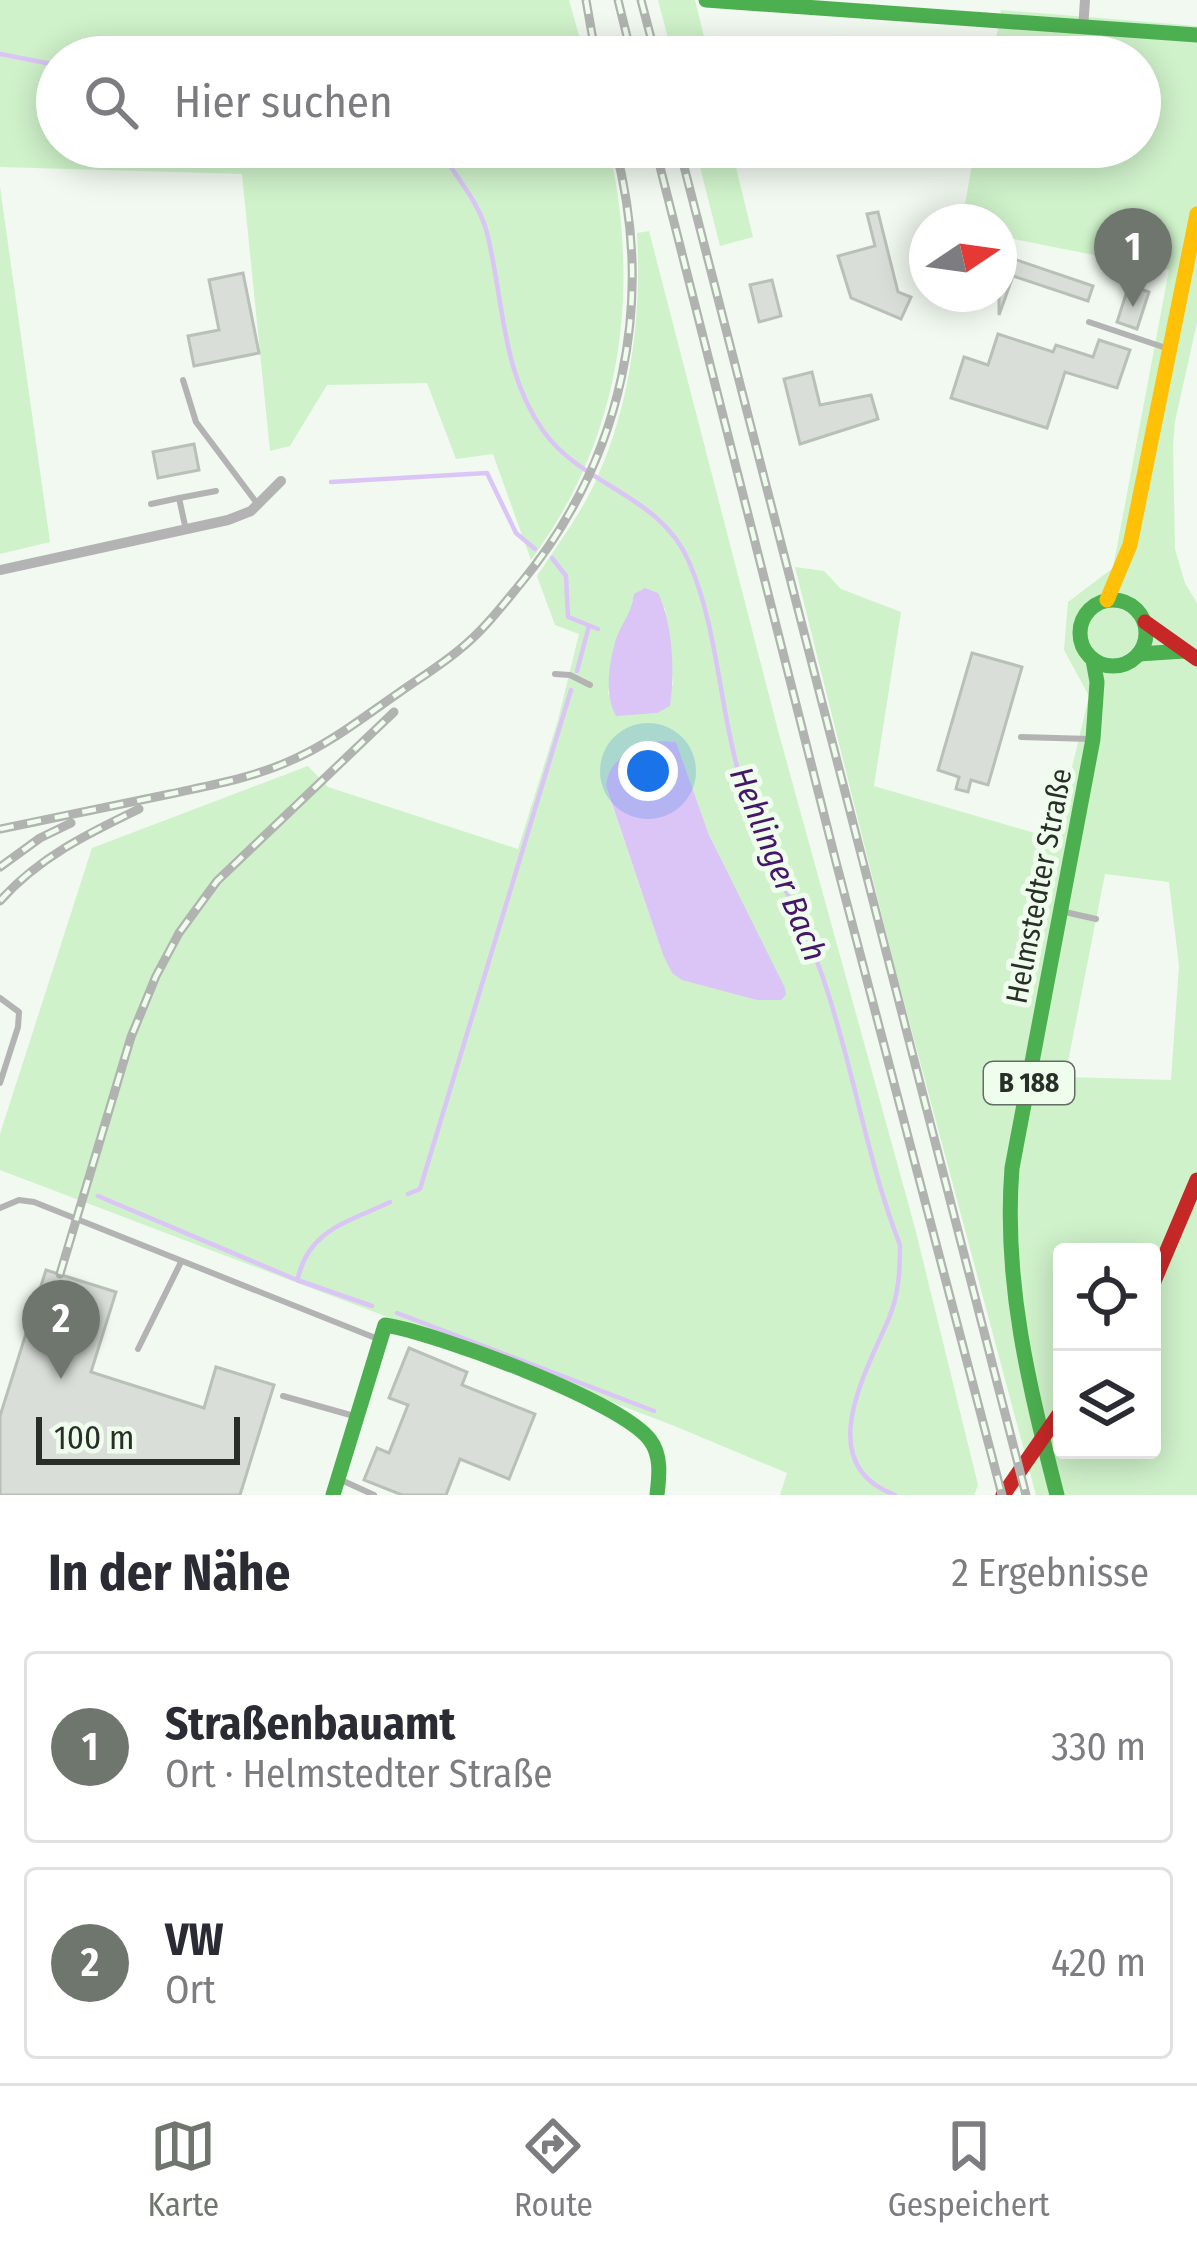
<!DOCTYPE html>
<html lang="de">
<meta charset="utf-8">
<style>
body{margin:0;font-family:"Fira Sans Condensed",sans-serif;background:#f7f7f7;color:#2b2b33}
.controls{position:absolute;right:36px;bottom:36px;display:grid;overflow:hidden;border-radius:12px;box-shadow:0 6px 30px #0003}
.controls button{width:108px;height:108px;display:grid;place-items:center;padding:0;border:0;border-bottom:3px solid #e1e1e2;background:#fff;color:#2b2b33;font:60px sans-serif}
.compass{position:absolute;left:909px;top:204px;width:108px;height:108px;border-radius:50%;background:#fff;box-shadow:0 6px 30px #0003;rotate:77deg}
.scale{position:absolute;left:36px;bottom:30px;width:204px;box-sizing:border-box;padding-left:12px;border:6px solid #292f28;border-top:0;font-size:33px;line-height:42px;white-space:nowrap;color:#292f28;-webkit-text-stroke:9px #eefdec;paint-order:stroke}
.you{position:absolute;left:648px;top:771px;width:42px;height:42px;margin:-30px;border:9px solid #fff;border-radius:50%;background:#1a73e8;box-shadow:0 0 0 18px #1a73e833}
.badge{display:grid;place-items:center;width:78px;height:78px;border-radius:50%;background:#6f766e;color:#fff;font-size:39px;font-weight:700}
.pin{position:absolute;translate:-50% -99px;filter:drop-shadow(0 3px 6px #0008)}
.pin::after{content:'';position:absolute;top:63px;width:42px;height:36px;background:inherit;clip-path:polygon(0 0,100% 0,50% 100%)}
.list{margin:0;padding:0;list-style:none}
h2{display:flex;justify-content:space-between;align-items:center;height:156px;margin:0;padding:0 48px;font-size:51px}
h2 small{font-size:39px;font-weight:400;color:#7c7c81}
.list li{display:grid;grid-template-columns:78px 1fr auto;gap:36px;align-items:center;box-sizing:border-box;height:192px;margin:0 24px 24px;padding:0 24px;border:3px solid #e1e1e2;border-radius:12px}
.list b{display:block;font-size:45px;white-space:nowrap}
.list p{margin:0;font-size:39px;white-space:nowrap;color:#7c7c81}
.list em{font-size:39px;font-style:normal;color:#7c7c81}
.icon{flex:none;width:66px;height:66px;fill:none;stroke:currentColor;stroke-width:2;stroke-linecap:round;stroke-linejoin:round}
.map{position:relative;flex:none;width:1197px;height:1495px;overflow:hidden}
.search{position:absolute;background:#fff;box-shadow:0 6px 30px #0003;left:36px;right:36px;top:36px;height:132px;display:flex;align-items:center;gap:30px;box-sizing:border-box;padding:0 42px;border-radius:66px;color:#7c7c81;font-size:45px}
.sheet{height:588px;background:#fff}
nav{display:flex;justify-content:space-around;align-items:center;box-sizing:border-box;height:168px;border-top:3px solid #e1e1e2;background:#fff;font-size:33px;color:#7c7c81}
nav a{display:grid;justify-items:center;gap:6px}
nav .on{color:#6f766e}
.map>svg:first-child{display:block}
.green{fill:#cff2ca;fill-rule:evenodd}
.water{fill:#dbc5f7}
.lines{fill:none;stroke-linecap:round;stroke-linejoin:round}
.stream{stroke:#dbc5f7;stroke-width:4.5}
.building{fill:#d9dfd8;stroke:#b9c0b8;stroke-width:3}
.lane{stroke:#b3b3b4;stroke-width:6}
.street{stroke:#b3b3b4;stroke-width:10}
.fast{stroke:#4caf50;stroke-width:15}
.slow{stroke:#ffc107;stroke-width:15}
.jam{stroke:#c62828;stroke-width:15}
.rail-casing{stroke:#b0b3b0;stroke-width:9}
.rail{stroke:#eefdec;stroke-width:4.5;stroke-dasharray:14;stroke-linecap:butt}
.labels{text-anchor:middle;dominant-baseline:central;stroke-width:10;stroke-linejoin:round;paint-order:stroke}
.shield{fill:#eefdec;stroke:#646d63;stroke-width:3}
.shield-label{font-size:27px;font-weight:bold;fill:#292f28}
.street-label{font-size:30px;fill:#292f28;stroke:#eefdec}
.water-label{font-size:33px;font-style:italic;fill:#46156c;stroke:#eefdec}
</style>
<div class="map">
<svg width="1197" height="1495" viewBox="0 0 1197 1495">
<rect width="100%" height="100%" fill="#f1f9f0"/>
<g class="green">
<path d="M0 0H569L585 57H57V147H609C641 293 622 437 531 560L493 454 456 459 427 383 327 385 290 446 270 451 242 174 0 167Z"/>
<polygon points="658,0 695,0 709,57 673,57"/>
<path d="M1001 10 1197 26V323L1175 421 1173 445 1175 549 1185 583 1197 603V1495H1036L895 968 795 567 824 571 841 589 901 612 874 786 1055 839 1089 696 1064 650 1068 602 1113 568 1169 270 999 236V222H962L975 147H1140V57H993ZM1105 874 1169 882 1179 966 1171 1080 1065 1077ZM1062 1252H1152V1450H1062Z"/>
<polygon points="695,147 731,147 753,237 720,246"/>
<polygon points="0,187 50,542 0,554"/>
<path d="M649 231 779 734 915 1228 978 1485 974 1495H780L787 1473 672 1425 0 1170V1134L92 848 308 766 328 787 518 849 558 720 579 634 555 625 537 576C556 547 577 519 592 489 630 411 642 319 637 233ZM665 608 673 685 608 694 617 637 633 609ZM676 743 709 835 774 970 781 1000H757L663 955 606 787C609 752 648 751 676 743Z"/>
</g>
<g class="water">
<path d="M645 588 658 593C673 624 675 673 670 706L657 713 616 716C604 694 609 663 616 639 622 622 632 613 634 594Z"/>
<path d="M661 741 676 742 709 835 785 988 786 995 781 1000H757L682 980 672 973 663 955 606 786C609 756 635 749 661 741Z"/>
</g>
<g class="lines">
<g class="stream">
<polyline points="0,54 57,65"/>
<polyline points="155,57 219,44 282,57"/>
<path d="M438 147C454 175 479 201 487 233 504 301 501 372 544 432 584 487 661 495 689 562 718 629 719 705 739 774 758 844 798 906 822 975 853 1063 866 1158 900 1245 900 1270 899 1294 889 1318 867 1371 811 1464 895 1495"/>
<polyline points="331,482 487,473 516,533 535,549"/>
<polyline points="552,558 566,576 568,617 598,629"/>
<polyline points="577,671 589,626"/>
<polyline points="408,1194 420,1189 571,690"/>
<polyline points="98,1196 297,1280 372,1306"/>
<path d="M298 1278C309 1229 349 1222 390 1202"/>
<polyline points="397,1313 654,1411"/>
</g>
</g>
<g class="building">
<polygon points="818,38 835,39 835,46 871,49 871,57 817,57"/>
<polygon points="878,212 898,292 911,297 901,319 851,298 838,256 875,246 867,214"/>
<polygon points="999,254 1093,286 1088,301 1013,276 999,315"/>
<polygon points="243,273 259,353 194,366 188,336 219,330 209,280"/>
<polygon points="772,280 781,316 759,322 750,285"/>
<polygon points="1129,285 1149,292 1137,329 1117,322"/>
<polygon points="998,334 1053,352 1056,345 1093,357 1099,340 1130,350 1117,388 1065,372 1047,428 951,398 964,357 988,365"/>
<polygon points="812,372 820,405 871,395 878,419 800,444 784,379"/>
<polygon points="194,444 199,470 158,478 153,452"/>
<polygon points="972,653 1022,667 988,785 971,780 968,792 956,789 959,777 938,770"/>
<polygon points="46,1270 116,1292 91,1372 204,1408 216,1367 274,1385 240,1495 0,1495 0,1416"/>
<polygon points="409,1348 467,1372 462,1385 535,1414 509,1479 460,1459 446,1495 402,1495 364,1480 377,1448 389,1453 408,1405 389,1398"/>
</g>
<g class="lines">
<g class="lane">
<polyline points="1089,322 1163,347"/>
<polyline points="183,380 196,422 256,502"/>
<polyline points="151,504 179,498"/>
<polyline points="186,530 179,498 216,491"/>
<polyline points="555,674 570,675 590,685"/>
<polyline points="1021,737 1090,739"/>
<polyline points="1065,912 1096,919"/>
<polyline points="0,998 19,1012 18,1027 0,1083"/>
<polyline points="0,1208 19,1200 34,1202 378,1339"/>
<polyline points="138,1349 181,1262"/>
<polyline points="283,1396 354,1416"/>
<polyline points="339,1479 374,1495"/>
</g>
<g class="street">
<polyline points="1083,29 1085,0"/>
<polyline points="0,570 228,520 251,511 281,481"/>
</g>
<g class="fast">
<polyline points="706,0 1197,35"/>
<circle cx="1113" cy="633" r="33"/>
<polyline points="1139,654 1184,651"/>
<path d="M333 1495 385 1325C436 1333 621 1401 650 1440 662 1456 659 1477 657 1495"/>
<path d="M1057 1495C1029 1386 1003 1282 1012 1168L1093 739 1097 682 1093 660"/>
</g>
<polyline class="slow" points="1107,600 1130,545 1197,214"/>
<g class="jam">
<polyline points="1145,622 1197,659"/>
<polyline points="1152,1286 1197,1180"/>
<polyline points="1003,1495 1062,1410"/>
</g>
<defs>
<g id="rail">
<polyline points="586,0 596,57"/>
<polyline points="618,0 632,57"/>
<polyline points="641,0 656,57"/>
<polyline points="655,147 836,862 1002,1495"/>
<polyline points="679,147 1026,1495"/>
<path d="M0 829C56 817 113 806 170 794 211 785 253 778 292 760 331 743 365 716 400 692 420 678 441 665 459 650 483 631 502 606 521 583 623 459 656 302 615 147"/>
<polyline points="0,867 40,838 71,823"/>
<path d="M0 901C38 858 87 834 139 809"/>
<polyline points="60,1274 131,1037 156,976 179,933 217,881 394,712"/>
</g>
</defs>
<use href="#rail" class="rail-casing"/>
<use href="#rail" class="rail"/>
</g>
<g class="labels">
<rect class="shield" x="984" y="1062" width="90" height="42" rx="9"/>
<g class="shield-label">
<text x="1029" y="1083">B 188</text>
</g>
<g class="street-label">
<text transform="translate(1039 886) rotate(-79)">Helmstedter Straße</text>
</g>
<g class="water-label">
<text transform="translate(778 864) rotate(68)">Hehlinger Bach</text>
</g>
</g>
</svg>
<div class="controls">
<button><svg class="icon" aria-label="locate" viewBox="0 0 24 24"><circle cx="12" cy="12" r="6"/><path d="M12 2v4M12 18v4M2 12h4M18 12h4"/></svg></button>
<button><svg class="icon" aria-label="layers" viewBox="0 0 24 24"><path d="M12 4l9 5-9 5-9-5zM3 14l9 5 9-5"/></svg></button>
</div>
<svg class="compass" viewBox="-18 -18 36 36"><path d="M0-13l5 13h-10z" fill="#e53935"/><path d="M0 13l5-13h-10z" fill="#7c7c81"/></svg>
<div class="scale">100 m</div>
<div class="you"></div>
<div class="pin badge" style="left:1133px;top:307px">1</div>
<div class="pin badge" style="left:61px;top:1379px">2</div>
<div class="search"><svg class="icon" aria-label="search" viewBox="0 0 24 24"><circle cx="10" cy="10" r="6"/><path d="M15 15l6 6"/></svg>Hier suchen</div>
</div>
<section class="sheet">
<h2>In der Nähe<small>2 Ergebnisse</small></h2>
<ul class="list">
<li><span class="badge">1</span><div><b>Straßenbauamt</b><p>Ort · Helmstedter Straße</p></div><em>330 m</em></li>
<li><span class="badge">2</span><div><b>VW</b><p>Ort</p></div><em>420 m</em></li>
</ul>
</section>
<nav>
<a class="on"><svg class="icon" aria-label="map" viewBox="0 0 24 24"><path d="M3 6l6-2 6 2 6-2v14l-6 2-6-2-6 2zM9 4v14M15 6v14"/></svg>Karte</a>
<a><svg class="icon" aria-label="directions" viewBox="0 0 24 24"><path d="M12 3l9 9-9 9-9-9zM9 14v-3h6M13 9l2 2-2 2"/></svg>Route</a>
<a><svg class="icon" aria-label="saved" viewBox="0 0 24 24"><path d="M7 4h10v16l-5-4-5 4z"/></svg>Gespeichert</a>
</nav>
